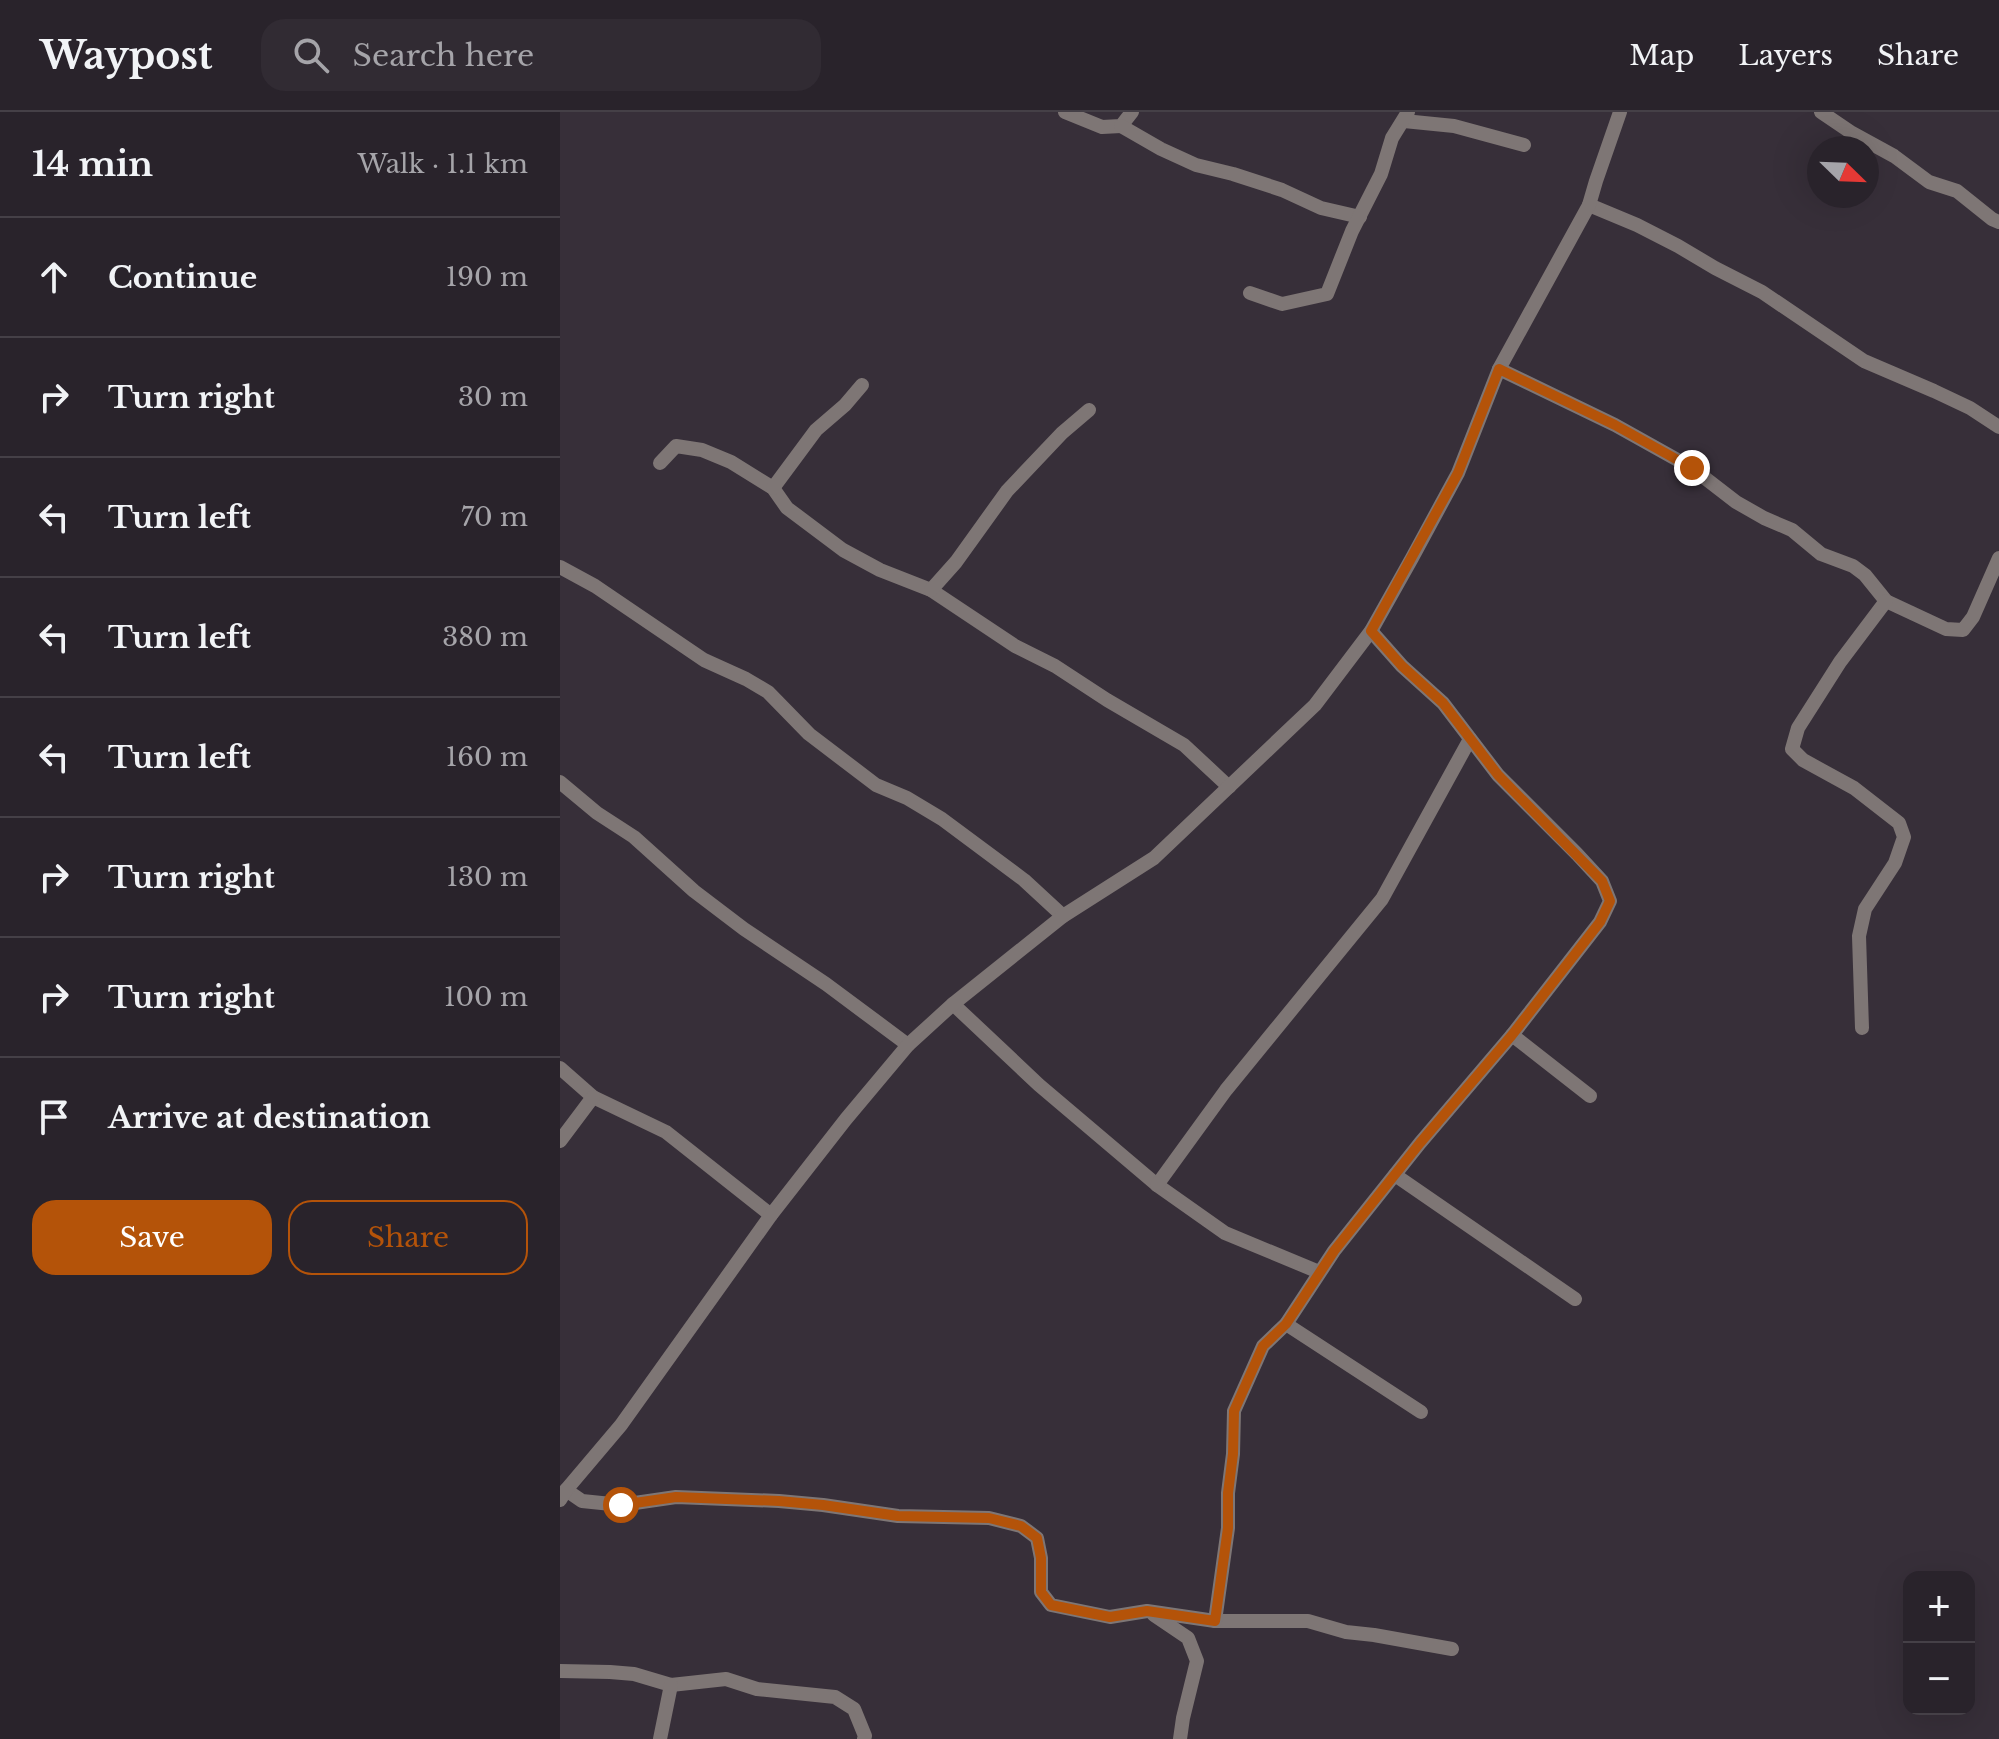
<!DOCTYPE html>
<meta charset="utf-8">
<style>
body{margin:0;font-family:"Libre Baskerville",serif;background:#312b33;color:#f1f3f6}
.controls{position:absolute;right:24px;bottom:24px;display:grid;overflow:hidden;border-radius:16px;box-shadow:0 8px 32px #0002}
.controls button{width:72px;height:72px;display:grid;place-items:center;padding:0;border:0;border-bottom:2px solid #454047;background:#29232b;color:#f1f3f6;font:40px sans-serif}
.compass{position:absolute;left:1247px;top:24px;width:72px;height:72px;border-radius:50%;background:#29232b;box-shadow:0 8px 32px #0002;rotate:113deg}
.stop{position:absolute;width:24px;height:24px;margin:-18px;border:6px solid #b45309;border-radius:50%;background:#fff}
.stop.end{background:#b45309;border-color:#fff;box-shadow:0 2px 8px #0008}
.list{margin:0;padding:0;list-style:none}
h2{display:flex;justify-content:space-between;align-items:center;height:104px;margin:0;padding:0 32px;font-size:34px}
h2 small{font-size:26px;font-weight:400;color:#a5a4a9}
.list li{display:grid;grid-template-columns:52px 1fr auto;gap:24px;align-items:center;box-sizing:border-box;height:120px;padding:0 32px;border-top:2px solid #454047}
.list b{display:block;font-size:30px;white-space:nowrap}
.list em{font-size:26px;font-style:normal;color:#a5a4a9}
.actions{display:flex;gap:16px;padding:24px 32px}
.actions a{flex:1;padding:18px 0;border:2px solid #b45309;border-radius:24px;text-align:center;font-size:28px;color:#b45309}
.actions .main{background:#b45309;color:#fff}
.icon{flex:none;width:44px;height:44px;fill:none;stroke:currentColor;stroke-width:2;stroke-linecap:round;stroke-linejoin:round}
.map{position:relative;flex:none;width:1439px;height:1627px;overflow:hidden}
header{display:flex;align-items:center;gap:48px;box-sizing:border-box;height:112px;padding:0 40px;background:#29232b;border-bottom:2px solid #454047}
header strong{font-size:38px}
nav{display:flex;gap:44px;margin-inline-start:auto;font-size:28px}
.search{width:560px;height:72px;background:#312b33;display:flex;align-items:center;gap:20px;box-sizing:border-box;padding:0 28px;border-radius:24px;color:#a5a4a9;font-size:30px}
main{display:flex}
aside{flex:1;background:#29232b}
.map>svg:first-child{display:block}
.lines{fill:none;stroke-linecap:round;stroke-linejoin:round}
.street{stroke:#7e7675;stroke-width:14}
.route{stroke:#b45309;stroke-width:10}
</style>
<header>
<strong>Waypost</strong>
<div class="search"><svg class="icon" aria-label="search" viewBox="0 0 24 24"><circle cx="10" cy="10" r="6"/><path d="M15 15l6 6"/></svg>Search here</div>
<nav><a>Map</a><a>Layers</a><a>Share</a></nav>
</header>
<main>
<aside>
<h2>14 min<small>Walk · 1.1 km</small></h2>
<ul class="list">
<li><svg class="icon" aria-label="ahead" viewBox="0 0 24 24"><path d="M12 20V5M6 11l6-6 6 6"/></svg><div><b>Continue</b></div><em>190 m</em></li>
<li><svg class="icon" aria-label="right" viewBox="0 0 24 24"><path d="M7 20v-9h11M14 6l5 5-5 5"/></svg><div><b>Turn right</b></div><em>30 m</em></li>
<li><svg class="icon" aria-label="left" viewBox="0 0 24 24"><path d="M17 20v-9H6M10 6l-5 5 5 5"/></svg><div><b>Turn left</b></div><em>70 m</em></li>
<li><svg class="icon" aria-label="left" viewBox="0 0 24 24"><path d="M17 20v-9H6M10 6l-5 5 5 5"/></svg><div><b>Turn left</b></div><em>380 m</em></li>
<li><svg class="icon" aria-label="left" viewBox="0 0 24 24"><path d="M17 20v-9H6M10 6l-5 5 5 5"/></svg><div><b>Turn left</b></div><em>160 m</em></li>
<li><svg class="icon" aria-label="right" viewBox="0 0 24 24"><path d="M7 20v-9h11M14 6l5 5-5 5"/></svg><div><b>Turn right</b></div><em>130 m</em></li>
<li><svg class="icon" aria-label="right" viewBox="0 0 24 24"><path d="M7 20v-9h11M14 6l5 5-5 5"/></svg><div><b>Turn right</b></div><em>100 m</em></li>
<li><svg class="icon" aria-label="arrive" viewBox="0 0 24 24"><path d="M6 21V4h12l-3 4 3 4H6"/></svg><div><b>Arrive at destination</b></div></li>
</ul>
<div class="actions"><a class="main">Save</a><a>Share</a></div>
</aside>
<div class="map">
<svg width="1439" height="1627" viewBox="0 0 1439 1627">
<rect width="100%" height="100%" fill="#372f39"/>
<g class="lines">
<g class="street">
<polyline points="505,0 542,15 561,14 572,0"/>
<polyline points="1261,0 1292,21 1334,44 1369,70 1397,79 1432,107 1439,110"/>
<polyline points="844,9 894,14 964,33"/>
<polyline points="561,14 601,37 636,53 673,62 722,78 761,96 800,105"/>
<polyline points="1029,93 1077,113 1118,134 1155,156 1202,180 1304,249 1374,279 1410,296 1439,315"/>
<polyline points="690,181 722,192 767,182 792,119 821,62 832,26 848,0"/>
<polyline points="939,257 1055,313 1132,356 1176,390 1204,406 1232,418 1261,442 1293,454 1305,463 1326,489 1386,517 1403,518 1413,505 1439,446"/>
<polyline points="100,351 116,334 142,338 171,350 213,376 227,396 283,438 320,458 371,478 455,534 495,554 547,588 624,633 669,675"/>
<polyline points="213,376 256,318 285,293 302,273"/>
<polyline points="0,455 35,474 144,548 186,567 208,580 249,622 316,673 347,686 382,707 464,768 503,804"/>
<polyline points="371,478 396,450 447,379 502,321 529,298"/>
<polyline points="0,670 37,701 74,725 134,779 184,817 266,872 348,933"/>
<polyline points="393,892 479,973 597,1073 665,1121 759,1160"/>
<polyline points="1302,916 1299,824 1305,797 1335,751 1344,725 1339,711 1294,676 1243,648 1232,637 1238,616 1280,550 1326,489"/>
<polyline points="952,923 1030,984"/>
<polyline points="0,956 33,985 106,1020 211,1103"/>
<polyline points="0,1029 33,985"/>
<polyline points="835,1063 1015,1187"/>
<polyline points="597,1073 666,978 822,787 910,627"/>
<polyline points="726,1212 861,1300"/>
<polyline points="6,1378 22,1389 61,1393 116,1385 219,1389 263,1393 338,1404 429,1406 461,1414 477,1426 481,1446 481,1480 491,1493 550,1505 587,1499 655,1509 748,1509 786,1520 814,1523 892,1537"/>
<polyline points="0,1388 6,1378 61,1313 211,1103 286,1007 348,933 393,892 503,804 594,746 755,593 811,519 852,446 898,361 939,257 1029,93 1036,69 1060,0"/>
<polyline points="594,1503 628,1526 637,1549 623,1606 620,1627"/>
<polyline points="655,1509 668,1416 668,1381 673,1342 674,1299 703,1234 726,1212 774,1139 860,1031 952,923 1040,810 1050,789 1042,769 1017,742 938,663 883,591 842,554 811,519"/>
<polyline points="0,1559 50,1560 74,1562 111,1573 166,1567 197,1577 275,1585 294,1597 305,1624 304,1627"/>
<polyline points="100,1627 111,1573"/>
</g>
</g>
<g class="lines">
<polyline class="route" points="61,1393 116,1385 219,1389 263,1393 338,1404 429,1406 461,1414 477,1426 481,1446 481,1480 491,1493 550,1505 587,1499 655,1509 668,1416 668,1381 673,1342 674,1299 703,1234 726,1212 774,1139 860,1031 952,923 1040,810 1050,789 1042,769 938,663 883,591 842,554 811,519 898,361 939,257 1055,313 1132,356"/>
</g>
</svg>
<div class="controls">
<button>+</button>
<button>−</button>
</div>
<svg class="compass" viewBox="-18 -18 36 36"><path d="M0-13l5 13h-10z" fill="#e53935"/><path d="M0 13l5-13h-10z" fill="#a5a4a9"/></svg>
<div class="stop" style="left:61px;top:1393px"></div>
<div class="stop end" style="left:1132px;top:356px"></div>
</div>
</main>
